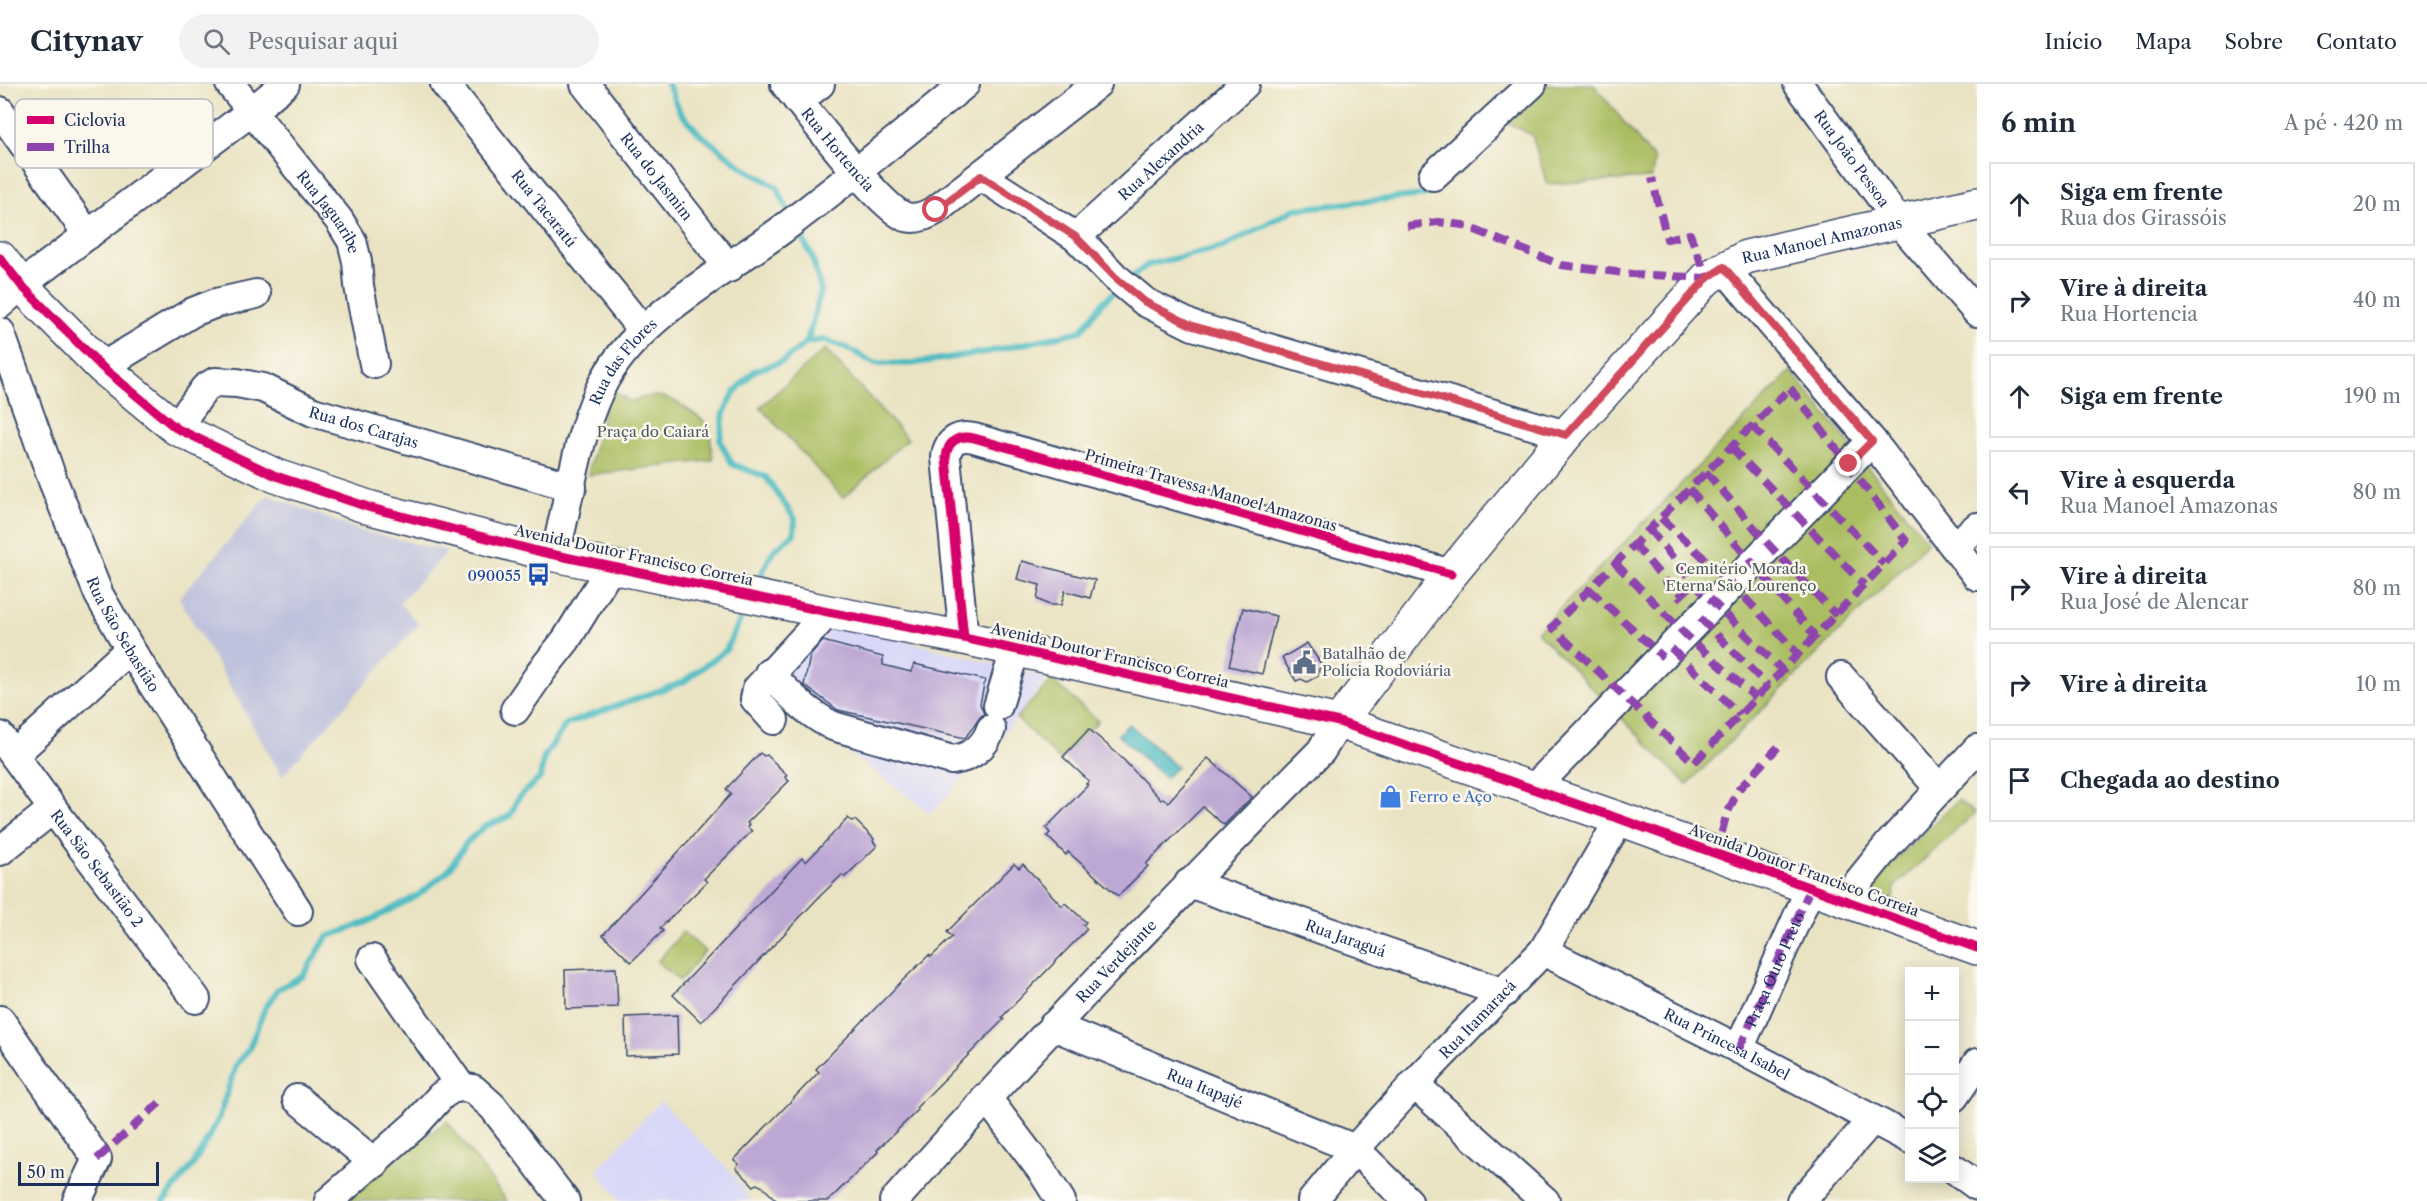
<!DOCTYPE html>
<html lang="pt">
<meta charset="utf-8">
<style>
body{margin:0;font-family:"Libre Caslon Text",serif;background:#f2f2f3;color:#1f2937}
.controls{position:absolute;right:18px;bottom:18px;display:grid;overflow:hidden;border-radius:0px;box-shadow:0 3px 15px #0003}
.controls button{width:54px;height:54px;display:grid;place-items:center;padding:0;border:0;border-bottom:2px solid #e0e1e3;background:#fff;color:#1f2937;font:30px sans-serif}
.scale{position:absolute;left:18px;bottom:15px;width:141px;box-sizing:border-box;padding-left:6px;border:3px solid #1b2f5e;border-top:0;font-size:16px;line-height:21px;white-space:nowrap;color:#1b2f5e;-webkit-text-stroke:4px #fbf7ec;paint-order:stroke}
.stop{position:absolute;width:18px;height:18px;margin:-14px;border:4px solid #d1495b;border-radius:50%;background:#fff}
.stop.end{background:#d1495b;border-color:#fff;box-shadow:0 2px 6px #0008}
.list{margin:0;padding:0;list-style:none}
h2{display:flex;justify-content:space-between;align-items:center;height:78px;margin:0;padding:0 24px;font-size:26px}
h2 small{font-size:20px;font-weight:400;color:#747a83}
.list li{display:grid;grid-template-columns:39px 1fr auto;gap:18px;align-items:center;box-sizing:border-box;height:84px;margin:0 12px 12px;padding:0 12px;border:2px solid #e0e1e3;border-radius:0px}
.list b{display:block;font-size:22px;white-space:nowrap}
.list p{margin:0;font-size:20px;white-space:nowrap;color:#747a83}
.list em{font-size:20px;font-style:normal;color:#747a83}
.icon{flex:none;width:33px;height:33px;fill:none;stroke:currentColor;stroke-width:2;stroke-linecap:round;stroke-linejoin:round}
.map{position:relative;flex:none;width:1977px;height:1117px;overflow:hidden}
header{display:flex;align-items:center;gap:36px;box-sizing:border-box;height:84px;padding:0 30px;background:#fff;border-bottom:2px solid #e0e1e3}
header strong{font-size:28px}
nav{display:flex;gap:33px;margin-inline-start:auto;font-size:21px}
.search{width:420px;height:54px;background:#f2f2f3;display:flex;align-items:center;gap:15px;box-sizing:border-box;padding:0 21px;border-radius:33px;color:#747a83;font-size:22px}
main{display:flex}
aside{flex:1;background:#fff}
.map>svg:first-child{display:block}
.built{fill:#d8d7f8}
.industrial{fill:#bfc2dd}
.green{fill:#aabd61;stroke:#627660;stroke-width:1.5}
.water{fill:#4cbbc2;stroke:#347590;stroke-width:1.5}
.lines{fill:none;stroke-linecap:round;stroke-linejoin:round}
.stream{stroke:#4cbbc2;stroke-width:6}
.building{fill:#bda7d4}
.minor-casing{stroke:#3a4a6d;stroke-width:32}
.major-casing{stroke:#3a4a6d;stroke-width:36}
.minor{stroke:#fff;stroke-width:28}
.major{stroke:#fff;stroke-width:33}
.quiet{stroke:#8e44ad;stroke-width:8;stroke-dasharray:15 8;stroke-linecap:butt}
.cycleway-casing{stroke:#fbf7ec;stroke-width:13}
.cycleway{stroke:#d6006c;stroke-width:9}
.route{stroke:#d1495b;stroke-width:8}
.labels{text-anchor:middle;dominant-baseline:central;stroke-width:5;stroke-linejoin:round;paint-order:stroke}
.street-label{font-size:15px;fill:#1b2f5e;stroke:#fbf7ec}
.park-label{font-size:15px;fill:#465a5f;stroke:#fbf7ec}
.transit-label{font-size:15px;fill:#164399;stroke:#fbf7ec;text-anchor:end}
.service-label{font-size:15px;fill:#4e5e75;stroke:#fbf7ec;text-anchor:start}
.shop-label{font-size:15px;fill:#366cbe;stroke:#fbf7ec;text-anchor:start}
.key{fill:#fbf7ec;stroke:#b8bbc1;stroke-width:1.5}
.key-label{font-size:16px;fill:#1b2f5e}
</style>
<header>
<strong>Citynav</strong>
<div class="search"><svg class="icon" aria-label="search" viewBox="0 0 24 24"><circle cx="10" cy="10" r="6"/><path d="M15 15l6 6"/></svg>Pesquisar aqui</div>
<nav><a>Início</a><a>Mapa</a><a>Sobre</a><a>Contato</a></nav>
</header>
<main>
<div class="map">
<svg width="1977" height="1117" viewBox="0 0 1977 1117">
<rect width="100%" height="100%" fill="#fbf7ec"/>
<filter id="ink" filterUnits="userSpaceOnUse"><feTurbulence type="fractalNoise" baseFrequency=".0167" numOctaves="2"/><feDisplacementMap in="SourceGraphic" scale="12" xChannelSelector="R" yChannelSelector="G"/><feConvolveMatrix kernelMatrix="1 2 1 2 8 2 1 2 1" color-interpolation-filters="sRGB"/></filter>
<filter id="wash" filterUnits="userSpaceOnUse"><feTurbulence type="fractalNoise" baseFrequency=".008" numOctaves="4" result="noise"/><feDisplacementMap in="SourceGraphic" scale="24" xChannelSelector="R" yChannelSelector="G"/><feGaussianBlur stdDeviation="1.35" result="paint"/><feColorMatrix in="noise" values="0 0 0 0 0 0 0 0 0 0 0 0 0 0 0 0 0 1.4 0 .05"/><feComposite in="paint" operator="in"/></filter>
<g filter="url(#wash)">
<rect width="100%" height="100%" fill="#eae3c3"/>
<g class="built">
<polygon points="826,536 1048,594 1009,643 931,729 836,659 776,605"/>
<polygon points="660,1017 732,1089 751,1117 619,1117 597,1086"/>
</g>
<polygon class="industrial" points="268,411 361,447 448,467 399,519 419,540 282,692 179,514"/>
<g class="green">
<polygon points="1538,0 1593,0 1654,75 1652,94 1547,100 1532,51 1503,36"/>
<polygon points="825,265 908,355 843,414 760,323"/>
<polygon points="1791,287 1928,458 1687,701 1537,548"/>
<path d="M609 305 632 318C665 301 683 323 709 341L713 376 588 391Z"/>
<polygon points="1052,596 1098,637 1060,676 1016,634"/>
<polygon points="1958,716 1975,729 1894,803 1895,812 1889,816 1874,811 1872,806 1875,795"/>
<polygon points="683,848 705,867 680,897 657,878"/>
<polygon points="447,1037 507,1117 339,1117"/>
</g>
<polygon class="water" points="1129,640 1177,683 1165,694 1118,651"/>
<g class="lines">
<g class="stream">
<polyline points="668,0 680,28 700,50 744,84 777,103 790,131"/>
<polyline points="796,143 812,172 821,206 807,258"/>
<polyline points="1130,195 1147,181 1223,163 1295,125 1424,111 1435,102"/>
<polyline points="755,503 773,467 794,450 795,435 766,393 732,380 720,357 724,329 734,309 754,287 783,277 807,258 824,256 845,263 874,279 910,280 992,267 1081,247 1102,219 1118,205"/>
<polyline points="164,1117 193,1081 217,1038 237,979 249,965 265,924 278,905 303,892 327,853 365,839 417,812 448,787 467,758 484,743 510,732 518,714 540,694 544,673 566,640 683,598 726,566 747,521"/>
</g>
</g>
<g id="blocks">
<g class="building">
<polygon points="1022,477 1095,496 1090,514 1065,507 1061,521 1049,521 1037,515 1040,501 1017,495"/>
<polygon points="1243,524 1276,532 1262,590 1229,582"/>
<polygon points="823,557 883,573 883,581 911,588 914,580 985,596 980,620 984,630 981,632 965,654 838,626 804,601 810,572"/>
<polygon points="1307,559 1323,583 1319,585 1318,592 1307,598 1301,595 1296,597 1282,574"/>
<polygon points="1089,645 1121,673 1161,716 1163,714 1168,718 1208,674 1252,713 1224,741 1203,723 1146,780 1148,782 1118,812 1068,768 1066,771 1047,752 1050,749 1046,744 1088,701 1086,700 1089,697 1063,673"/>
<polygon points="760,669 764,672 767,671 787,691 785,693 789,697 747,739 749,741 747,743 752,747 704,795 707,798 660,844 663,847 631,878 603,851 731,710 726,705"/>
<polygon points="848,734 851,737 855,736 874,755 873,757 877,762 845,793 842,791 819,813 701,938 673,911 802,774 806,778"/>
<polygon points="1014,780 1019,784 1023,780 1062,822 1065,819 1086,838 1083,841 1087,845 1002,933 1004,935 916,1024 918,1026 877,1066 878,1068 828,1117 777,1117 763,1103 757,1100 754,1102 736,1084 739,1080 734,1076 819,988 816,985 902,897 929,871 931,873 952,853 947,848"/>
<polygon points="616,884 618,923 566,925 565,886"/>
<polygon points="677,931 678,970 626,972 625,933"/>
</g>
</g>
</g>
<g filter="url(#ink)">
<use href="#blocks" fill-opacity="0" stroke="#3a4a6d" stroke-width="1.5"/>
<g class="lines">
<defs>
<g id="minor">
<path id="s1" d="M230 0 339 136 352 157 357 177 359 202 374 280"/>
<path id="s2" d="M445 0 643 247"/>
<path id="s3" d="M585 0 729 184"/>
<path id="s4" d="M785 0C805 25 882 126 906 133 917 136 927 131 936 126L1097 0"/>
<path id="s5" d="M1798 0 1899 138 1977 228"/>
<polyline points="798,17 820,0"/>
<polyline points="0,27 88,151"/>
<polyline points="981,92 1076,153 1115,193 1145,218 1193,242 1566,351"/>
<polyline points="1433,92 1532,0"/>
<path id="s6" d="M1076 153 1245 0"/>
<polyline points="1723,183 1872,357 1977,492"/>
<polyline points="0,220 21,201 252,27 285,0"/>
<path id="s7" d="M0 248 53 397 99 511 130 565 298 827"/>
<polyline points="102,283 193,228 216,219 256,210"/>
<path id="s8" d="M176 344 205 304 215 298 237 299 263 304 313 328 572 403"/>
<polyline points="1954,462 1977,443"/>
<path id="s9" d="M555 471C569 417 576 356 600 305 632 235 720 191 780 147 843 100 904 50 965 0"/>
<path d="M964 554 946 374C947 358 958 350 974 354L1451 490"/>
<path d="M769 589C789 610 807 629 833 642L952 676C970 674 985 663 991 645"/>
<polyline points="1841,593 1939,704"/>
<polyline points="998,622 1015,566"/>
<polyline points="515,626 543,585 566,556 611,483"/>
<polyline points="774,636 755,615 757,605 828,528"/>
<path id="s10" d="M0 652 53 725 196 915"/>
<polyline points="14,671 130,565"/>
<polyline points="1532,706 1872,357"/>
<polyline points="0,767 53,725"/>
<path id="s11" d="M1189 799 1504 909"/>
<polyline points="1843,817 1889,760 1977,665"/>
<path id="s12" d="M1543 867 1739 965 1910 1055"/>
<polyline points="372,875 461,1003"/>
<polyline points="0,936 97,1075 77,1117"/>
<path id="s13" d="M1053 942 1355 1065 1408 1117"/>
<polyline points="1739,965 1810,805"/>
<polyline points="1414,1000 1545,1117"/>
<polyline points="986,1013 1042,1087 1061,1117"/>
<polyline points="1954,1013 1977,979"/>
<polyline points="297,1015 375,1079"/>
<polyline points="1954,1085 1977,1102"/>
<polyline points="329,1117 415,1041 441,1012 451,1005 461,1003 473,1005 493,1023 565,1117"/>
<path id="s14" d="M894 1117C1031 962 1175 814 1321 667L1339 638"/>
<path id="s15" d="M1312 1117 1355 1065 1414 1000 1543 867 1620 735"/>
<polyline points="1801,1117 1872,1036"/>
</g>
<g id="major">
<polyline points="0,174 21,201 102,283 176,344 276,392 371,424 541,468 828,528 964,554 1339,638 1620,735 1977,864"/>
<path id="s16" d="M1339 638 1451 490 1566 351 1707 194 1746 173 1977 120"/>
</g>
</defs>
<use href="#minor" class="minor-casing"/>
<use href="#major" class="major-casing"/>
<use href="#minor" class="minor"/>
<use href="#major" class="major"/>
<g class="quiet">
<polyline points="1407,142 1438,138 1463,141 1561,181 1632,190 1707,194 1690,150 1667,155 1652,94"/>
<polygon points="1790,304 1906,457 1694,679 1552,543"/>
<polyline points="1752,342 1884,480"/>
<polyline points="1731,363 1864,501"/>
<polyline points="1706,388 1770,462 1836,531"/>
<polyline points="1689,405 1815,552"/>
<polyline points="1661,434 1733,501 1798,570"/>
<polyline points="1649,445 1694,499 1782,586"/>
<polyline points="1634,460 1679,513 1694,499"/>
<polyline points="1615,479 1685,550 1756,614"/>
<polyline points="1589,505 1663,573"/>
<polyline points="1700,534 1768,602"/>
<polyline points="1671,564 1740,631"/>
<polyline points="1716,771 1726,732 1739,705 1778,663"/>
<path id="s17" d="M1739 965 1810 805"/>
<polyline points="97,1075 165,1014"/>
</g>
<defs>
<g id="cycleway">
<polyline points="0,174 21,201 102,283 176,344 276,392 371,424 541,468 828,528 964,554 1339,638 1620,735 1977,864"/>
<path d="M964 554 946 374C947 358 958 350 974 354L1451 490"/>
</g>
</defs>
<use href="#cycleway" class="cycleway-casing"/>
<use href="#cycleway" class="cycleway"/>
</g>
</g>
<g class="lines" filter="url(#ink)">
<polyline class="route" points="936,126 981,92 1076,153 1115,193 1145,218 1193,242 1566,351 1707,194 1724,183 1872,357 1849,380"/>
</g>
<defs>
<symbol id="bus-bare" viewBox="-9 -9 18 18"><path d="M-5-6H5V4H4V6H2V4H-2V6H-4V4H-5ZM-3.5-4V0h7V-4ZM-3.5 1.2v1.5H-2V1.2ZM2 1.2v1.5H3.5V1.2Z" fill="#1a4fb4" stroke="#fbf7ec" stroke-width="2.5" paint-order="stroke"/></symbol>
<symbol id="civic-bare" viewBox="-9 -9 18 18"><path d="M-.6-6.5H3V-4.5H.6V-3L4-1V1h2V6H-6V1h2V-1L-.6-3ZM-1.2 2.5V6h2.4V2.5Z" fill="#5c6f8a" stroke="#fbf7ec" stroke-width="2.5" paint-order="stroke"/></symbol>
<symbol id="shop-bare" viewBox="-9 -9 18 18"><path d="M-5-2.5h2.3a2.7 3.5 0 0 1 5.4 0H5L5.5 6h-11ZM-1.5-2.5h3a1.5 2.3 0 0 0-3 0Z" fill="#3f7fe0" stroke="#fbf7ec" stroke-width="2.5" paint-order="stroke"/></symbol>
</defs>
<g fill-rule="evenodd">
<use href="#bus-bare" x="522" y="474" width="33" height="33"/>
<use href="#civic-bare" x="1288" y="562" width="33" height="33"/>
<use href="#shop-bare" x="1374" y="696" width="33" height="33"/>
</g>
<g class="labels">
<g class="street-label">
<text stroke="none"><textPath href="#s4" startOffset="84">Rua Hortencia</textPath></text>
<text stroke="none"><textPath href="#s5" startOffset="92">Rua João Pessoa</textPath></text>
<text stroke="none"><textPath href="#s6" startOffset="114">Rua Alexandria</textPath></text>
<text stroke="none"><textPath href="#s3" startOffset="117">Rua do Jasmim</textPath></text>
<text stroke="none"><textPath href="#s2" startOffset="159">Rua Tacaratú</textPath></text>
<text stroke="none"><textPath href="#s1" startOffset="162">Rua Jaguaribe</textPath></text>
<text stroke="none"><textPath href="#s16" startOffset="699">Rua Manoel Amazonas</textPath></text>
<text stroke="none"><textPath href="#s9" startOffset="208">Rua das Flores</textPath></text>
<text stroke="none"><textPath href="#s8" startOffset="218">Rua dos Carajas</textPath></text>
<text transform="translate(1211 406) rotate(16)">Primeira Travessa Manoel Amazonas</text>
<text transform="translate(634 471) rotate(12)">Avenida Doutor Francisco Correia</text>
<text stroke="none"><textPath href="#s7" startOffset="327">Rua São Sebastião</textPath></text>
<text transform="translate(1110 571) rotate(13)">Avenida Doutor Francisco Correia</text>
<text stroke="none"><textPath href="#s10" startOffset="164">Rua São Sebastião 2</textPath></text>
<text transform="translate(1804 786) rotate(20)">Avenida Doutor Francisco Correia</text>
<text stroke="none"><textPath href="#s11" startOffset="166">Rua Jaraguá</textPath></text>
<text stroke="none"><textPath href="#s14" startOffset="327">Rua Verdejante</textPath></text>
<text stroke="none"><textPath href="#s17" startOffset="87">Praça Ouro Preto</textPath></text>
<text stroke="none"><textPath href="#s15" startOffset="246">Rua Itamaracá</textPath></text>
<text stroke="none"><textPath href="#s12" startOffset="206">Rua Princesa Isabel</textPath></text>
<text stroke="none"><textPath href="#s13" startOffset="164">Rua Itapajé</textPath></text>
</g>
<g class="park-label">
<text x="653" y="347">Praça do Caiará</text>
<text x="1741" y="484">Cemitério Morada<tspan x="1741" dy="17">Eterna São Lourenço</tspan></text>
</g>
<g class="transit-label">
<text x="521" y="491">090055</text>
</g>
<g class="service-label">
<text x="1322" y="569">Batalhão de<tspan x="1322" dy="17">Polícia Rodoviária</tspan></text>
</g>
<g class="shop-label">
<text x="1409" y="712">Ferro e Aço</text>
</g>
</g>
<rect x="15" y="15" width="198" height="69" rx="9" class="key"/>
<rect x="27" y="32" width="27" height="8" fill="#d6006c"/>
<rect x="27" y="59" width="27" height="8" fill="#8e44ad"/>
<g class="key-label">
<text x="64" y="42">Ciclovia</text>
<text x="64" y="69">Trilha</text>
</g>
</svg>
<div class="controls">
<button>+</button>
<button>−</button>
<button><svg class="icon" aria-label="locate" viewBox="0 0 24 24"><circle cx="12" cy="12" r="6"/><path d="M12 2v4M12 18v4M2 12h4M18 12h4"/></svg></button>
<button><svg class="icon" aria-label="layers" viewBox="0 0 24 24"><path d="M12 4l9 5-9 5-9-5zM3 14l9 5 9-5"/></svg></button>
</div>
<div class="scale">50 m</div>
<div class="stop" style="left:936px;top:126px"></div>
<div class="stop end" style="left:1849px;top:380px"></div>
</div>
<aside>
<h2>6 min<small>A pé · 420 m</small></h2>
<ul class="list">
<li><svg class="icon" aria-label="ahead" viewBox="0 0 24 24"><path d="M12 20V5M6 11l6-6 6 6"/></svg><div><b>Siga em frente</b><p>Rua dos Girassóis</p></div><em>20 m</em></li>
<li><svg class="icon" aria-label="right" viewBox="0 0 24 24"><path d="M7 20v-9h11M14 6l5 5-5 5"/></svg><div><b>Vire à direita</b><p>Rua Hortencia</p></div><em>40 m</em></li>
<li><svg class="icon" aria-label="ahead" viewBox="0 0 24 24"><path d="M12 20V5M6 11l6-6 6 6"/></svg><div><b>Siga em frente</b></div><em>190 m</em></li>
<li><svg class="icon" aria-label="left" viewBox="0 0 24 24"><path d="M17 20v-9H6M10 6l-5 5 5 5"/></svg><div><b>Vire à esquerda</b><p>Rua Manoel Amazonas</p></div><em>80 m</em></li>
<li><svg class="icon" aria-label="right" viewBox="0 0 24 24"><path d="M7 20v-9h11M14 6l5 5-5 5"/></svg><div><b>Vire à direita</b><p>Rua José de Alencar</p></div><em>80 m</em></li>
<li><svg class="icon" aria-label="right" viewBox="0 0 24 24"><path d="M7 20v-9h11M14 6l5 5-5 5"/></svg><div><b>Vire à direita</b></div><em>10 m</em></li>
<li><svg class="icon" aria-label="arrive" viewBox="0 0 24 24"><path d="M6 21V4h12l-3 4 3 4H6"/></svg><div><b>Chegada ao destino</b></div></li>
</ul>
</aside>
</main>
